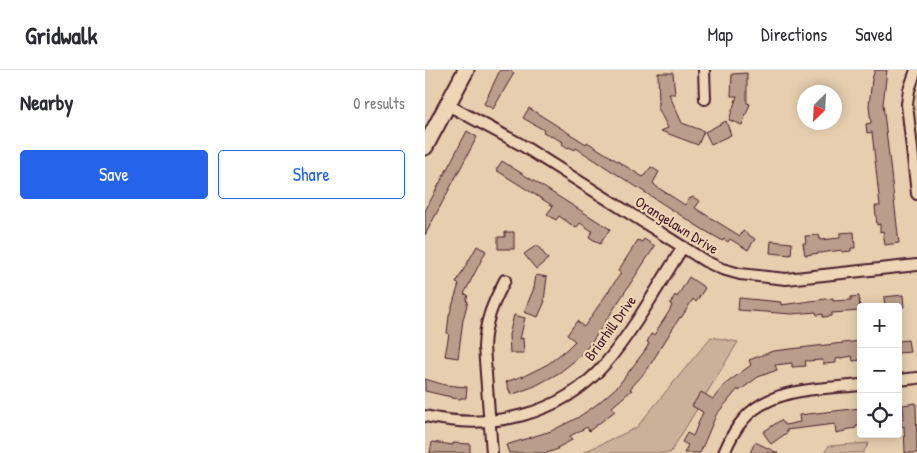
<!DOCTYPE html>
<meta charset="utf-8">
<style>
body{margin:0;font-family:"Patrick Hand",sans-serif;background:#f2f2f3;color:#2b2b33}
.controls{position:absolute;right:15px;bottom:15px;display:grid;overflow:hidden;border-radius:5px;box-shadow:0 2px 12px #0003}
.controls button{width:45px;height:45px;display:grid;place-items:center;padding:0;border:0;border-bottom:1px solid #e1e1e2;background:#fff;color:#2b2b33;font:25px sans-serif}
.compass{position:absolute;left:372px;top:15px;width:45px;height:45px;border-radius:50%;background:#fff;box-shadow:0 2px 12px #0003;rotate:204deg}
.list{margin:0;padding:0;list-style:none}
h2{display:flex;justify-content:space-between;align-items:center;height:65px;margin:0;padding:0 20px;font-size:21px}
h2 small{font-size:16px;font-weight:400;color:#7c7c81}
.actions{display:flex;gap:10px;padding:15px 20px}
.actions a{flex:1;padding:11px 0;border:1px solid #2563eb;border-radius:5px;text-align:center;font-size:18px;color:#2563eb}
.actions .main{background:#2563eb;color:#fff}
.icon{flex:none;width:28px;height:28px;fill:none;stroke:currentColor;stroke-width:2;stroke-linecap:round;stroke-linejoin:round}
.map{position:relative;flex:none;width:492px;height:383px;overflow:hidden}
header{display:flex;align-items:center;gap:30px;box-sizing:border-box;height:70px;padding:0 25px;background:#fff;border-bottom:1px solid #e1e1e2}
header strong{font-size:24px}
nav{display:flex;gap:28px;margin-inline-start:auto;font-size:18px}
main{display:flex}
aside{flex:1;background:#fff}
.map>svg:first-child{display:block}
.green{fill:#ccb19a;stroke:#8b6862}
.building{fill:#ba9d8a;stroke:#4a1f2b}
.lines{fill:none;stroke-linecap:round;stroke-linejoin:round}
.street-casing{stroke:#4a1f2b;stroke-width:14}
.secondary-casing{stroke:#4a1f2b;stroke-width:19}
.street{stroke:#edd5b5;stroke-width:10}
.secondary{stroke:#edd5b5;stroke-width:15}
.labels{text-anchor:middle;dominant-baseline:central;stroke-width:4.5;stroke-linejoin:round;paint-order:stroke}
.street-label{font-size:15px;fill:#4a1f2b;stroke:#edd5b5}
</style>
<header>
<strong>Gridwalk</strong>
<nav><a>Map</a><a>Directions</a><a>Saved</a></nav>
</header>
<main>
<aside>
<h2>Nearby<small>0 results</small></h2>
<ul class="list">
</ul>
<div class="actions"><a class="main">Save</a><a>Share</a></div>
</aside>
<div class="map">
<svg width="492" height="383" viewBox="0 0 492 383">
<rect width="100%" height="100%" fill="#e6ceaf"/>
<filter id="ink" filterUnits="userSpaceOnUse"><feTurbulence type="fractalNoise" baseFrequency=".02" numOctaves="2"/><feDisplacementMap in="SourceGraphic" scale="10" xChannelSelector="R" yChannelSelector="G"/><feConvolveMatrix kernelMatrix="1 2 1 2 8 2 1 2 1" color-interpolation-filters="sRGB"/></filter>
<g filter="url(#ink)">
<g class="green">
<polygon points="286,267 313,272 245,383 157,383 211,358"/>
<polygon points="444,373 438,383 399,383 404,376"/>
</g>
<g class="building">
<polygon points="75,0 85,0 89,3 68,39 59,34"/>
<polygon points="450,0 462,0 458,34 474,173 460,175 458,161 455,162 455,154 452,155 450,136 455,136 447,62 442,63 441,54 446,53 444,36 447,9"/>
<polygon points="233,3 248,3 250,24 244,24 257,53 279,61 273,75 236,61 243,58 232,36 234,35"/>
<polygon points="322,3 322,33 325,34 317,55 304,50 312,26 306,26 307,4"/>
<polygon points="104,38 161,74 162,72 218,107 226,97 234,102 228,113 232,117 260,135 264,128 266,129 267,127 275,131 270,138 315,166 318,161 330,169 323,180 305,169 303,172 299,169 298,171 277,159 151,78 150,80 144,77 143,78 137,74 138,72 118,62 119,60 98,48"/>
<polygon points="301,51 306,65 286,74 280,62"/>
<polygon points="42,61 52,67 0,165 0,141"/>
<polygon points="77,91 185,159 175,174 164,167 167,161 155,153 151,158 134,146 131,150 122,144 128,136 71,100"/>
<polygon points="80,162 89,162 89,179 73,179 73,167 80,167"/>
<polygon points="429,162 430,178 426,178 426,181 417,182 417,180 380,185 378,173 381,173 380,166 394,165 395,170 415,168 415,163"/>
<polygon points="219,169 230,176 167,272 153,288 134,303 110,316 86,325 81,312 97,306 97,307 123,294 142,279 150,271 142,265 152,251 159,257 196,203 193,201 213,170 217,172"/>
<polygon points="346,171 367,173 366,185 345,183"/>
<polygon points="112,175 123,189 111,199 99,184"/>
<polygon points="52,176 61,181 39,224 43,225 41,231 43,231 38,250 33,288 20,286 24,264 22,263 24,246 34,214 31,213"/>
<polygon points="111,205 122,207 119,231 120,231 113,247 99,242 109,218"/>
<polygon points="264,207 280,218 271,232 268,229 256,248 255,247 222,300 205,319 207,320 187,337 190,341 164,361 162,357 145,366 147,370 132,378 133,379 122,383 84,383 81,375 126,361 152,348 171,335 193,316 221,279 224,273 222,272 226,264 229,265 245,240 247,235 245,234 250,225 252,227"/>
<polygon points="478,225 479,237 460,237 459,227"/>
<polygon points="434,226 435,241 407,243 407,246 398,247 398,244 392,245 391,242 367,244 313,240 314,228 356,232 356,235 408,228 408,231 426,230 426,227"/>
<polygon points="89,245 100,248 95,269 98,268 99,283 85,283 84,265"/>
<polygon points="483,270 485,282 473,283 473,271"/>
<polygon points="436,271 436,290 428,291 427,286 411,289 411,293 398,294 397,290 380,291 381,296 367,297 367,293 350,295 352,300 333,307 314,321 313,319 291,345 275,383 259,383 263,375 257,372 262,363 268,366 278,342 267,336 276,322 288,329 299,315 326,295 324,290 348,281"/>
<polygon points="0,309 20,315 42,317 41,328 36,328 36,329 26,328 26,327 0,321"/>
<polygon points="491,333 492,383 480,383 479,356 476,357 475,349 479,348 478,335"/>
<polygon points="436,338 436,355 431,356 431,358 420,360 420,361 411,363 410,354 361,360 363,362 346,374 338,362 356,350 360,355 375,352 374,345"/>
<polygon points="7,372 28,375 28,373 45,374 45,383 5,383"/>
<polygon points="330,372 353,383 325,383"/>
</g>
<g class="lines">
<defs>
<g id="street">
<polyline points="279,0 280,29"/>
<polyline points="491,0 484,20 482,34 492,124"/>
<polyline points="23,35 95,74 280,191 297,199 315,204 361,209 492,195"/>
<polyline points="473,310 492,308"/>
<path d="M0 346C65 361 135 346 180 294 209 260 234 214 258 177"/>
<path d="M67 383 59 277C60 251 68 233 80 210"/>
<path d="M299 383C304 371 309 360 318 350 345 317 397 319 436 315"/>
</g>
<polyline id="secondary" points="0,77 41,0"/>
</defs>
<use href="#street" class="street-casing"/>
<use href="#secondary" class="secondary-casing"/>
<use href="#street" class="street"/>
<use href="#secondary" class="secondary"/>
</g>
</g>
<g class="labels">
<g class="street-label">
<text transform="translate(252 155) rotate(32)">Orangelawn Drive</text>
<text transform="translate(185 258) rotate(-54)">Briarhill Drive</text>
</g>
</g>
</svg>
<div class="controls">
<button>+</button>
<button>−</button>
<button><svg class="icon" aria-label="locate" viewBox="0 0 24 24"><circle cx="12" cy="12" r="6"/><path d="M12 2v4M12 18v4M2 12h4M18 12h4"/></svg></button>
</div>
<svg class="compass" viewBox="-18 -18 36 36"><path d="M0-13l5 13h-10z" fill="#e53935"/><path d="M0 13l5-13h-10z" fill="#7c7c81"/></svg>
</div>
</main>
